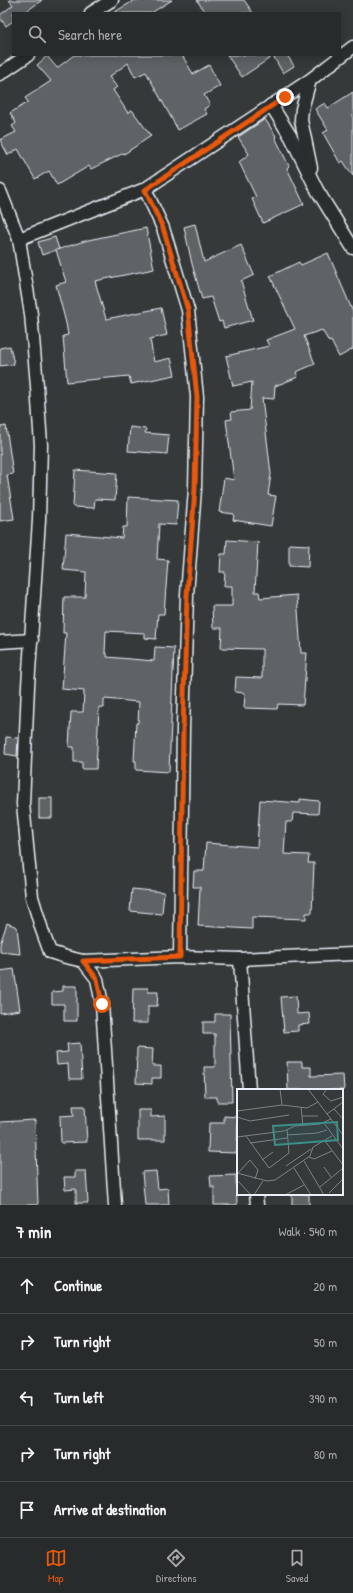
<!DOCTYPE html>
<meta charset="utf-8">
<style>
body{margin:0;font-family:"Patrick Hand",sans-serif;background:#303334;color:#f1f3f6}
.stop{position:absolute;width:12px;height:12px;margin:-9px;border:3px solid #ea580c;border-radius:50%;background:#fff}
.stop.end{background:#ea580c;border-color:#fff;box-shadow:0 1px 4px #0008}
.list{margin:0;padding:0;list-style:none}
h2{display:flex;justify-content:space-between;align-items:center;height:52px;margin:0;padding:0 16px;font-size:17px}
h2 small{font-size:13px;font-weight:400;color:#a5a7a9}
.list li{display:grid;grid-template-columns:26px 1fr auto;gap:12px;align-items:center;box-sizing:border-box;height:56px;padding:0 16px;border-top:1px solid #444748}
.list b{display:block;font-size:15px;white-space:nowrap}
.list em{font-size:13px;font-style:normal;color:#a5a7a9}
.icon{flex:none;width:22px;height:22px;fill:none;stroke:currentColor;stroke-width:2;stroke-linecap:round;stroke-linejoin:round}
.map{position:relative;flex:none;width:353px;height:1205px;overflow:hidden}
.search{position:absolute;background:#282b2c;box-shadow:0 2px 10px #0003;left:12px;right:12px;top:12px;height:44px;display:flex;align-items:center;gap:10px;box-sizing:border-box;padding:0 14px;border-radius:0px;color:#a5a7a9;font-size:15px}
.sheet{height:332px;background:#282b2c}
nav{display:flex;justify-content:space-around;align-items:center;box-sizing:border-box;height:56px;border-top:1px solid #444748;background:#282b2c;font-size:11px;color:#a5a7a9}
nav a{display:grid;justify-items:center;gap:2px}
nav .on{color:#ea580c}
.map>svg:first-child{display:block}
.building{fill:#5f6365;stroke:#e8f1f8}
.lines{fill:none;stroke-linecap:round;stroke-linejoin:round}
.minor-casing{stroke:#e8f1f8;stroke-width:15}
.minor{stroke:#2a2d2e;stroke-width:12}
.route{stroke:#ea580c;stroke-width:5}
.inset-road{fill:none;stroke:#7d8386;stroke-width:1}
.view{fill:#3a8f8a;fill-opacity:0.15;stroke:#3a8f8a;stroke-width:2}
.inset-edge{fill:none;stroke:#e8f1f8;stroke-width:2}
</style>
<div class="map">
<svg width="353" height="1205" viewBox="0 0 353 1205">
<rect width="100%" height="100%" fill="#35393a"/>
<filter id="ink" filterUnits="userSpaceOnUse"><feTurbulence type="fractalNoise" baseFrequency=".025" numOctaves="2"/><feDisplacementMap in="SourceGraphic" scale="8" xChannelSelector="R" yChannelSelector="G"/><feConvolveMatrix kernelMatrix="1 2 1 2 8 2 1 2 1" color-interpolation-filters="sRGB"/></filter>
<g filter="url(#ink)">
<g class="building">
<polygon points="9,0 42,0 24,13 13,13 13,21 6,26 0,18 0,15 13,5"/>
<polygon points="135,0 172,0 151,13 113,13"/>
<polygon points="197,0 244,0 253,13 205,13"/>
<polygon points="74,55 182,55 193,74 209,65 220,86 204,95 210,105 204,109 207,114 178,130 146,72 135,77 128,63 109,77 117,87 113,90 128,113 132,110 151,136 124,154 124,153 91,169 89,166 57,185 49,171 35,179 18,149 8,155 0,140 16,132 12,126 16,123 10,113 28,102 25,98 51,81 37,65 47,56 57,68"/>
<polygon points="227,55 287,55 294,66 283,73 273,56 242,77"/>
<polygon points="353,92 353,176 343,161 340,163 323,133 328,130 315,109 325,103 328,108"/>
<polygon points="265,119 276,136 275,137 289,166 287,168 304,204 263,223 252,199 256,197 239,162 249,154 238,137"/>
<polygon points="195,224 204,262 241,245 254,275 241,281 253,320 224,328 222,321 219,322 211,297 202,299 192,264 184,227"/>
<polygon points="146,228 154,269 95,281 106,319 161,308 167,335 150,339 154,362 171,358 175,375 131,384 129,376 67,382 63,336 68,335 66,323 56,285 66,282 56,250 88,240"/>
<polygon points="55,237 59,249 42,255 38,242"/>
<polygon points="328,253 353,312 353,349 339,357 331,341 329,342 322,330 304,336 315,364 296,372 298,377 275,386 274,399 262,398 271,474 268,495 276,496 271,526 233,520 234,514 219,512 224,478 234,480 226,420 232,419 231,412 250,410 252,382 233,386 226,356 269,346 266,340 295,329 270,276 299,262 301,265"/>
<polygon points="10,346 14,364 0,366 0,348"/>
<polygon points="6,426 13,474 7,475 14,519 0,521 0,427"/>
<polygon points="130,427 146,429 145,433 169,435 167,454 128,451"/>
<polygon points="75,470 117,473 115,500 95,499 94,508 73,507"/>
<polygon points="128,497 178,500 176,525 159,524 157,559 168,560 164,614 158,614 156,639 145,638 145,633 106,631 105,653 107,653 107,657 154,661 155,647 174,648 169,772 136,770 136,761 134,761 136,723 138,723 139,702 104,699 104,708 99,707 96,769 82,769 82,762 74,762 74,747 69,747 71,712 83,712 84,691 62,689 66,633 63,633 64,597 85,597 86,572 63,570 66,533 122,538 123,527 127,527"/>
<polygon points="227,540 258,542 255,592 259,592 260,598 297,595 301,653 307,653 303,705 278,704 277,709 244,708 245,693 235,692 236,677 262,678 262,649 221,648 222,628 213,628 212,606 232,606 232,586 224,586 225,572 220,572 221,554 226,554"/>
<polygon points="289,544 309,545 308,567 289,566"/>
<polygon points="6,737 18,738 17,756 5,754"/>
<rect x="39" y="798" width="13" height="20"/>
<polygon points="300,799 319,801 318,814 293,813 292,822 286,822 284,854 309,855 308,863 314,863 312,913 306,913 306,919 252,917 252,929 198,926 200,887 193,887 194,871 204,871 206,843 257,847 260,800 300,803"/>
<polygon points="132,889 164,892 162,914 130,911"/>
<polygon points="7,923 17,927 20,954 0,952 0,944"/>
<polygon points="14,969 20,1010 0,1013 0,971"/>
<polygon points="63,986 77,986 77,1021 64,1021 64,1004 52,1004 52,992 63,991"/>
<polygon points="133,988 148,988 148,992 158,992 157,1006 148,1006 148,1023 132,1023"/>
<polygon points="296,996 297,1014 309,1013 310,1024 298,1025 298,1031 284,1032 281,997"/>
<polygon points="215,1014 230,1014 232,1102 217,1102 217,1097 205,1097 204,1067 215,1067 215,1034 203,1034 203,1022 215,1022"/>
<polygon points="80,1043 82,1079 69,1079 68,1064 57,1065 56,1053 68,1052 67,1044"/>
<polygon points="137,1048 153,1049 152,1066 161,1066 161,1078 152,1078 152,1084 136,1083"/>
<polygon points="287,1062 302,1062 302,1067 311,1067 311,1076 343,1075 344,1090 288,1090"/>
<polygon points="73,1106 85,1106 87,1142 61,1143 60,1116 74,1115"/>
<polygon points="138,1110 151,1110 151,1117 165,1116 165,1140 138,1140"/>
<polygon points="224,1116 238,1117 237,1153 208,1152 209,1123 224,1123"/>
<polygon points="35,1120 38,1205 0,1205 0,1122"/>
<polygon points="75,1171 86,1171 88,1203 76,1203 76,1189 65,1190 64,1177 75,1177"/>
<polygon points="156,1171 158,1189 168,1188 169,1205 145,1205 142,1172"/>
<polygon points="236,1175 237,1205 214,1205 214,1187 211,1187 210,1176"/>
<rect x="292" y="1194" width="17" height="11"/>
</g>
<g class="lines">
<defs>
<g id="minor">
<polyline points="91,13 112,0"/>
<polyline points="0,74 28,55"/>
<polyline points="310,80 302,109 301,120 311,168"/>
<polyline points="271,105 291,137 317,190 353,248"/>
<polyline points="145,189 163,228 188,310 197,397 195,489 187,595 183,729 180,957"/>
<polyline points="0,191 19,239 31,314 37,386 41,445 39,520 28,686 23,804 32,897 42,930 50,952 66,957 83,961 180,957 240,959 353,954"/>
<polyline points="19,239 145,189 310,80 353,47"/>
<polyline points="0,642 32,640"/>
<polyline points="240,959 249,1090"/>
<polyline points="83,961 97,979 102,1004 115,1205"/>
<polyline points="256,1194 257,1205"/>
</g>
</defs>
<use href="#minor" class="minor-casing"/>
<use href="#minor" class="minor"/>
</g>
</g>
<g class="lines" filter="url(#ink)">
<polyline class="route" points="102,1004 97,979 83,961 180,957 183,729 187,595 195,489 197,397 188,310 163,228 145,190 285,97"/>
</g>
<g transform="translate(237 1089)">
<rect width="106" height="106" fill="#35393a"/>
<path class="inset-road" d="M43 0 45 16M71 0 81 13M90 0 86 5 94 12 106 8M64 18 66 37M97 20 106 30M0 22 45 16 70 19 81 13 106 46M90 25 106 13M65 27H81M0 28 13 32 52 26M87 34 106 60M50 46 80 44 90 41M9 47 32 79 52 64 50 40M0 48 47 42 58 37 83 35 94 30M88 52 106 76M13 54 50 49M72 68 77 70 95 62M25 71 36 63M67 72 87 106M49 77 74 60M87 78 94 88M57 79 74 106M0 84 30 92 38 91 73 67 76 58 95 47M1 84 13 71 21 81 18 90M0 91 14 106M83 98 106 79M92 104 106 90M17 106 26 92M48 106 67 96"/>
<path class="view" d="M100 33 101 51 38 56 36 37Z"/>
<rect width="106" height="106" class="inset-edge"/>
</g>
</svg>
<div class="stop" style="left:102px;top:1004px"></div>
<div class="stop end" style="left:285px;top:97px"></div>
<div class="search"><svg class="icon" aria-label="search" viewBox="0 0 24 24"><circle cx="10" cy="10" r="6"/><path d="M15 15l6 6"/></svg>Search here</div>
</div>
<section class="sheet">
<h2>7 min<small>Walk · 540 m</small></h2>
<ul class="list">
<li><svg class="icon" aria-label="ahead" viewBox="0 0 24 24"><path d="M12 20V5M6 11l6-6 6 6"/></svg><div><b>Continue</b></div><em>20 m</em></li>
<li><svg class="icon" aria-label="right" viewBox="0 0 24 24"><path d="M7 20v-9h11M14 6l5 5-5 5"/></svg><div><b>Turn right</b></div><em>50 m</em></li>
<li><svg class="icon" aria-label="left" viewBox="0 0 24 24"><path d="M17 20v-9H6M10 6l-5 5 5 5"/></svg><div><b>Turn left</b></div><em>390 m</em></li>
<li><svg class="icon" aria-label="right" viewBox="0 0 24 24"><path d="M7 20v-9h11M14 6l5 5-5 5"/></svg><div><b>Turn right</b></div><em>80 m</em></li>
<li><svg class="icon" aria-label="arrive" viewBox="0 0 24 24"><path d="M6 21V4h12l-3 4 3 4H6"/></svg><div><b>Arrive at destination</b></div></li>
</ul>
</section>
<nav>
<a class="on"><svg class="icon" aria-label="map" viewBox="0 0 24 24"><path d="M3 6l6-2 6 2 6-2v14l-6 2-6-2-6 2zM9 4v14M15 6v14"/></svg>Map</a>
<a><svg class="icon" aria-label="directions" viewBox="0 0 24 24"><path d="M12 3l9 9-9 9-9-9zM9 14v-3h6M13 9l2 2-2 2"/></svg>Directions</a>
<a><svg class="icon" aria-label="saved" viewBox="0 0 24 24"><path d="M7 4h10v16l-5-4-5 4z"/></svg>Saved</a>
</nav>
